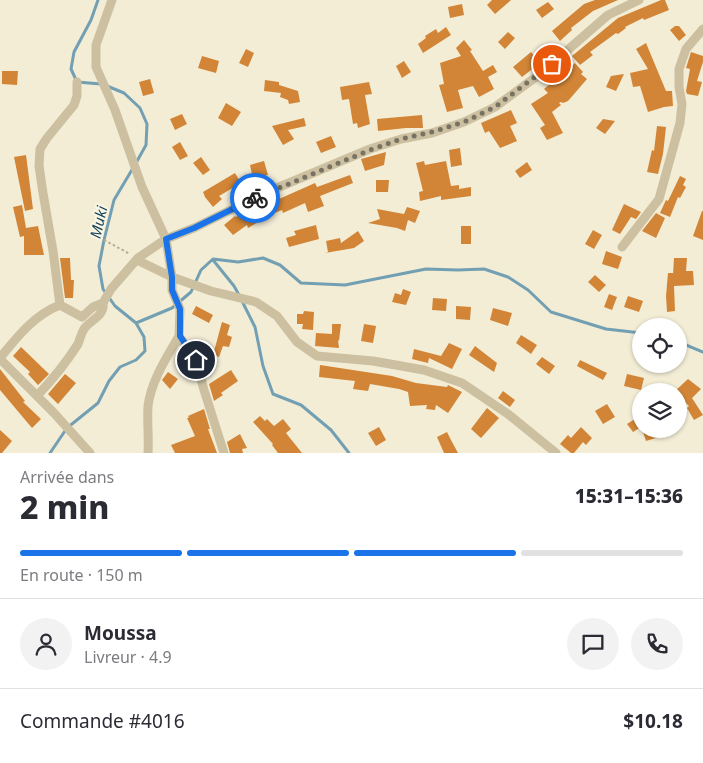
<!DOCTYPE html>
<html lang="fr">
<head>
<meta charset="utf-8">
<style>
	body { margin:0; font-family:"Noto Sans",sans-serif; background:#f2f2f3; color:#2b2b33; height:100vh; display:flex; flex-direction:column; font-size:19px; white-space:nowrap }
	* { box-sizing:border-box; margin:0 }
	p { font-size:16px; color:#7c7c81 }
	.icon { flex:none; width:28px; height:28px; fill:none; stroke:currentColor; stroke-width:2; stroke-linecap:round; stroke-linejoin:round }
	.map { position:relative; height:453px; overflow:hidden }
	.side { display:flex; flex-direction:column; background:#fff; flex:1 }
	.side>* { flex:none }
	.tools { position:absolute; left:632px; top:318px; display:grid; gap:10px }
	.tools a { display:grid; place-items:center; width:55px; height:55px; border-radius:50%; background:#fff; box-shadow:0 1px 4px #0004; font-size:25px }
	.pin { position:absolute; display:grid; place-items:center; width:42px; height:42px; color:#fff; margin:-21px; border:2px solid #fff; border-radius:50%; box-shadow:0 1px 5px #0007 }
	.courier { position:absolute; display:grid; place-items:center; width:50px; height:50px; margin:-25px; border:4px solid #1a73e8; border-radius:50%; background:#fff; color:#222; box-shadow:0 1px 6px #0007 }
	.overview em { font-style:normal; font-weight:800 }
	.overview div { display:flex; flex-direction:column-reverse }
	.overview { display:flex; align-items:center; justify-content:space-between; height:85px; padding:0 20px }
	h1 { font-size:32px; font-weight:800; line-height:38px }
	.bar { display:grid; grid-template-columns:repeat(4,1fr); gap:8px 5px; align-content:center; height:60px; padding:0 20px }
	.bar i { height:6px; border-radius:4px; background:#e1e1e2 }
	.bar .current { background:#1a73e8 }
	.bar p { grid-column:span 4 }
	.line { display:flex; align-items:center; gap:12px; padding:0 20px; border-top:1px solid #e1e1e2 }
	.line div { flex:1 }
	.round { display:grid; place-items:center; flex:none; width:52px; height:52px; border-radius:26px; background:#f2f2f3 }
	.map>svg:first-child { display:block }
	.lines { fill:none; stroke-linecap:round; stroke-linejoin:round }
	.stream { stroke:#739fb3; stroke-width:3 }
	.building { fill:#d28536 }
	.path { stroke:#b8ab8c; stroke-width:2; stroke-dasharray:2.5 2.5; stroke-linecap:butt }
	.street { stroke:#ccc0a1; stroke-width:9 }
	.done { stroke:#787263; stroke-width:5; stroke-dasharray:0 9 }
	.route { stroke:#1a73e8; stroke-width:6 }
	.labels { text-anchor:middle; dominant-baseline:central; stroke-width:4; stroke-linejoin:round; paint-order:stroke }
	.water-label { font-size:15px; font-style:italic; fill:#17445b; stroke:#fbf6e3 }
</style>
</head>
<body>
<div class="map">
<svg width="703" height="453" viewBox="0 0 703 453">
	<rect width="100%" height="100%" fill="#f3edd6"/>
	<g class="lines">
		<!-- stream -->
		<path class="stream" d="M98 0 91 20 74 52 71 69 77 82 101 84
			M107 86 124 93 140 108 147 124 146 145 136 163
			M213 260 234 286 239 295
			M242 301 255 327 263 366 273 394 301 405 331 430 349 453
			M136 323 172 308 191 292 201 270 213 259 238 262 263 258 280 265 301 283 345 285 426 269 458 270 484 269 508 277 528 290 551 312 606 329 641 333
			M679 342 703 352
			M50 453 67 428 98 403 109 381 120 367 136 360 145 351 144 337 136 323 115 306 103 289 99 266 104 240 114 200 133 168"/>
	</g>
	<!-- building -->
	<path class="building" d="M492 0H511L495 14 487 5Z
		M595 0H618L593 11 571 28 572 30 560 41 552 31 584 4Z
		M661 0H665L669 10 644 20 643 18 625 27 626 28 618 34 616 33 590 52 593 55 580 65 572 56 618 18Z
		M548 2 554 9 542 18 536 10Z
		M462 4 464 15 450 18 448 7Z
		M675 26H679L686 35 679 41 670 30Z
		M446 27 451 35 423 53 418 44 426 38 425 36 436 29 438 33Z
		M508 32 515 38 505 49 498 42Z
		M464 40 472 50 470 51 483 71 493 65 497 72 488 77 494 89 479 97 473 86 458 90 463 108 447 112 439 85 444 84 440 63 461 56 456 48Z
		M646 43 666 91H672L673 106 664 107 648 112 640 86 633 87 630 73 648 69 636 49Z
		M246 49 254 53 248 67 239 63Z
		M531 52 540 63 522 77 513 67Z
		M691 52 703 56V62L697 81 702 82 698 96 687 94 686 91 690 69 686 68Z
		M202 56 219 61 216 73 198 68Z
		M404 61 411 72 402 78 396 66Z
		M575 63 583 72 581 74 587 79 568 101 563 103 561 102 559 103 561 105 552 112 563 133 547 140 540 128 545 125 531 104 548 93 544 89 557 78 558 80Z
		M2 71H18L17 85 2 84Z
		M624 74 616 91 606 87 611 76Z
		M150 79 154 93 143 96 139 82Z
		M265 80 279 82V85L298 91 300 102 289 104 288 100 280 97 281 93 264 91Z
		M369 82 372 94 365 95 370 124 358 128 357 123 353 124 349 99 342 100 340 87Z
		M226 103 241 112 232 126 218 118Z
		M511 110 517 123 510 126 517 141 500 148 489 131 485 133 481 123Z
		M182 114 187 124 175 130 170 119Z
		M422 115 423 128H406L378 131 377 119Z
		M304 118 306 126 288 130 294 139 283 145 272 126Z
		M603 119 615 121 605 134 596 128Z
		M657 126 666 127 663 154 658 174 647 172 652 150 654 151Z
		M331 136 336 147 321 153 316 142Z
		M180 142 188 156 180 160 172 147Z
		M460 148 462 165 451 167 449 150Z
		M386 152 384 165 365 171 361 159Z
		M26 155 33 209 25 211 14 157Z
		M201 157 210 170 203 175 193 163Z
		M264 161 268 175 253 179 250 165Z
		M424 161 425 165 446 161 451 186 459 185V189L471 187V196L441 200V196L420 201 419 192 423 191 416 163Z
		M527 162 532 170 520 178 515 171Z
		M235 173 241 183 219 196 222 199 213 207 205 197 203 192Z
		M350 175 353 183 320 196 324 206 308 212 305 203 283 213 282 210 264 217 261 207 315 183 317 187Z
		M680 176 686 179 683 185 686 187 680 198 678 197 670 217 660 213 666 200 668 201Z
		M376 180H389L388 192H376Z
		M624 204 641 212 636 219 631 217 620 234 612 230Z
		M22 205 26 228 38 226 44 255H24V236L20 237 13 207Z
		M255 206 263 219 248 228 247 225 233 235 224 225 235 216 236 217Z
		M407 207 420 211 415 223 408 220 405 231 397 228 368 223 380 219 377 209 404 214Z
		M702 211H703V240L693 236Z
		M656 213 665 218 656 238 642 231Z
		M316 225 319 239 289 247 286 238 296 235 294 231Z
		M461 226H471V244H461Z
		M593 230 602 235 594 249 585 244Z
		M358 231 364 241 354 248 325 253 328 252 326 241 340 238 341 243Z
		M606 251 622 257 618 269 602 264Z
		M60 258H70L71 280H74L73 298H65Z
		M674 258H687L686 271H693L694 285 674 286 675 311 667 312 666 296 668 273H673V275Z
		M595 275 606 285 599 292 588 282Z
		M403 289 411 292 406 305 392 302 395 293 401 295Z
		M609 294 617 297 612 310 604 307Z
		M628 296 643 301 639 312 624 307Z
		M433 298 447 299 446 311 432 310Z
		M196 306 213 315 209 323 192 314Z
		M456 306 471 307 470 320 456 319Z
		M493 308 512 313 508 326 490 320Z
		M304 311 314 312 313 330 302 329 303 324H297V314H303Z
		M222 322 230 325 227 335 232 337 229 347 223 346 219 357 213 355Z
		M332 324H341L339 341 338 340 339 348 315 346 316 333 332 334Z
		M364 324 376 326 373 343 361 341Z
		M521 335 537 345 531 354 516 343Z
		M449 343 462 349 452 369 429 358 428 363 412 359 414 349 441 356Z
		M475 346 497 363 494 372 469 355Z
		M21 347 49 374 38 385 28 374 30 372 13 356Z
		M542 357 555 366 549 374 536 364Z
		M580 360 607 373 603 380 577 366Z
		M320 365 392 376 416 383 447 387 448 385 462 392 448 413 436 405 435 410 426 409 427 405 410 406 408 392 399 389 370 384 368 391 353 389 355 381 319 377Z
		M0 369 25 401 23 402 41 419 32 428 0 390Z
		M231 370 238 381 221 393 223 395 214 401 209 384Z
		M168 372 178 379 170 389 162 380Z
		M65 374 76 383 58 404 48 394Z
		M627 374 644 378 641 390 624 386Z
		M688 379 701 389 692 398 703 415 694 420 687 408 689 406 679 396V391H675Z
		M503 391 515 400 510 407 498 398Z
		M607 404 615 417 603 424 595 411Z
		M487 408 499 418 481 438 471 429Z
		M204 409 210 429H208L217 453H175L171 445 195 436 187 418H189L188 416Z
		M641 415V427L633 432 627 424Z
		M260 416 265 421 267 419 274 426 283 419 291 429 286 433 302 453H278L272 445 273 444 253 422Z
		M379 427 386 440 376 446 368 433Z
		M581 427 592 438 586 445 583 442 574 453H571L560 444 568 435 571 438Z
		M642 429H674L659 437 646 441Z
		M0 430 12 441 2 453H0Z
		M447 432 451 440 458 453H444L437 437Z
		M240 434 247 448 242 449 243 453H230L227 442Z"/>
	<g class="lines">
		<!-- path -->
		<path class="path" d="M104 240 130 254"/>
		<!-- street -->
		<path class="street" d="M112 0 96 45V67L115 110 142 187 166 239 172 277V290L180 309 179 336 196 360 204 390 224 453
			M622 247 659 199 680 123 682 104 679 87V69L686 49 703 29
			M138 258 141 262 172 277 211 291 256 302 277 316 297 342 317 356 373 361 424 370 462 383 508 414 556 453
			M60 305 82 317 93 307 103 303 111 289 138 258 166 239 194 228 265 193 370 149 401 139 432 133 464 122 495 107 540 74 608 15 639 0
			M0 358C17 337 34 315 60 305L53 251 43 193 39 166 40 149 47 138 74 105 77 96V82
			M0 359 54 413 90 453
			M37 396C53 379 66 363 78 344 80 339 81 334 84 329 90 320 105 316 103 303
			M148 453C149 438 147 422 148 406 151 381 167 357 179 336"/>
	</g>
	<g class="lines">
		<!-- done -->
		<path class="done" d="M255 198 370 150 401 139 432 132 464 122 495 107 552 64"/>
		<!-- route -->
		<path class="route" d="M196 360 180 336V309L172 290V277L166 239 194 228 255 198"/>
	</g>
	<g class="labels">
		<!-- water labels -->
		<g class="water-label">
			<text transform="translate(98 222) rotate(-77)">Muki</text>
		</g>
	</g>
</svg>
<div class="tools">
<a><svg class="icon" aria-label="locate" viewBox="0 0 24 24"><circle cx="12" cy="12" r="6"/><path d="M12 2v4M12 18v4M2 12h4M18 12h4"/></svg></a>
<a><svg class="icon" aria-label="layers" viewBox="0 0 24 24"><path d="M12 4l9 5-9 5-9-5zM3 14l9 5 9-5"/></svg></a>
</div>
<div class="pin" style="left:552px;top:64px;background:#ea580c"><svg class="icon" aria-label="bag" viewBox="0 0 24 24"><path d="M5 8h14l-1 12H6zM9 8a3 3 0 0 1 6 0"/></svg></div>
<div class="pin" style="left:196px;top:360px;background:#1f2937"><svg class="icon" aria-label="home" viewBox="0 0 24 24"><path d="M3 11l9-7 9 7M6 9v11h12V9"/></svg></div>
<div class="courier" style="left:255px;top:198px"><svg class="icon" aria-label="bike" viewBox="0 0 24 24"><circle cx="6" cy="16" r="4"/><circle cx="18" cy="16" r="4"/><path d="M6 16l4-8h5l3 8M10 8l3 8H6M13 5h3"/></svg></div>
</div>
<section class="side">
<div class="overview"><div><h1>2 min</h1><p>Arrivée dans</p></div><em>15:31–15:36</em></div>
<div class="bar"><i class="current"></i><i class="current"></i><i class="current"></i><i></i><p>En route · 150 m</p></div>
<div class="line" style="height:90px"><a class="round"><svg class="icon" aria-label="person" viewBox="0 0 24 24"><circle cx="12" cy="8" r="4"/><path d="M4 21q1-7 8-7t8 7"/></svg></a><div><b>Moussa</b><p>Livreur · 4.9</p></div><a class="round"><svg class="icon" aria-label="chat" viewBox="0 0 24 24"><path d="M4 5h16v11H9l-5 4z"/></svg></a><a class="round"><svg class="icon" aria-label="phone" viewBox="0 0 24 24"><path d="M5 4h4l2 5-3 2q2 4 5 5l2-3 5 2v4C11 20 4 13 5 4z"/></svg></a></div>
<div class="line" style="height:65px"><div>Commande #4016</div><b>$10.18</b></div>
</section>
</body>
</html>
